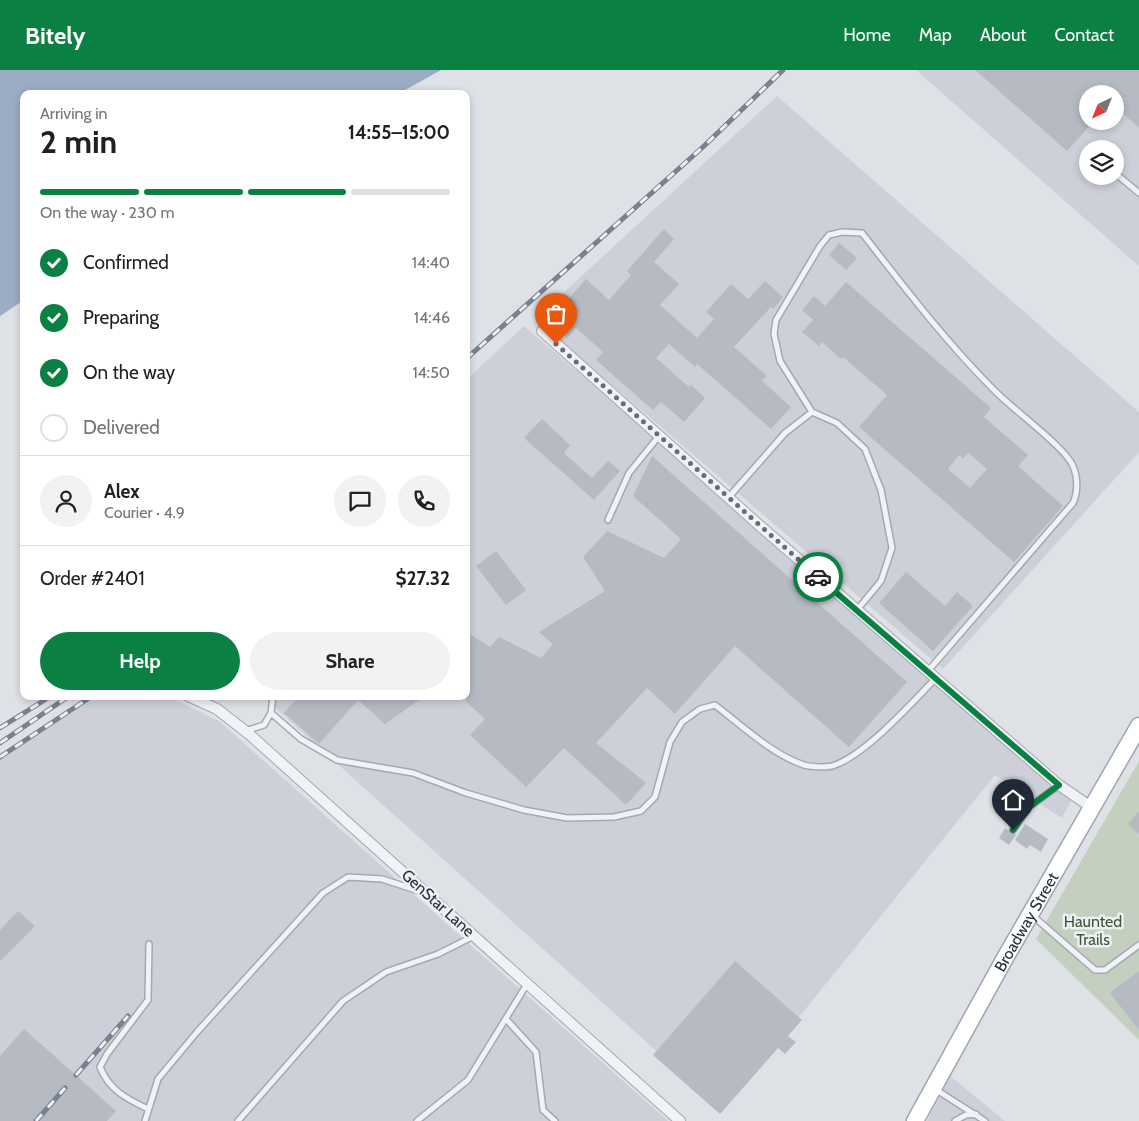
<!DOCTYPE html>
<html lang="en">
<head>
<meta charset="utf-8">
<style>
	body { margin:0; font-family:Cabin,sans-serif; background:#f2f2f2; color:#202124; height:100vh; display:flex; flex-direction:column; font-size:19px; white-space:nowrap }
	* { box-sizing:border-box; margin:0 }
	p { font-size:16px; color:#757577 }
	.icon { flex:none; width:28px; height:28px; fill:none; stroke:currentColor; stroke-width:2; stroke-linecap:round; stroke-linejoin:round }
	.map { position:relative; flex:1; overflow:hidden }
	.drawer { position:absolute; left:20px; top:20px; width:450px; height:610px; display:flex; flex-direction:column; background:#fff; border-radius:10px; box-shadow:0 2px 8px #0003 }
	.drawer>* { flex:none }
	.needle { width:32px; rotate:223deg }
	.fabs { position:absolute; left:1079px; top:15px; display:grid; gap:10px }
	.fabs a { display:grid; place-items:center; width:45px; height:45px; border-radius:50%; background:#fff; box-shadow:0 2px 8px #0003; font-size:25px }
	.pin { position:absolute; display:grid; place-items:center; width:42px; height:42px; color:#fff; margin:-51px -21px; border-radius:50% 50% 50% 0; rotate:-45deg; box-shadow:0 0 5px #0007 }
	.pin .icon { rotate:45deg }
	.courier { position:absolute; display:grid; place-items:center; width:50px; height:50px; margin:-25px; border:4px solid #0b8043; border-radius:50%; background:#fff; color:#222; box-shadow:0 1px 6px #0007 }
	.summary em { font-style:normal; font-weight:700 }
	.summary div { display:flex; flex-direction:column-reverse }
	.summary { display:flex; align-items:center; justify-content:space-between; height:85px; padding:0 20px }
	h1 { font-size:32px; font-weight:700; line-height:38px }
	.bar { display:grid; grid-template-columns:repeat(4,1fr); gap:8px 5px; align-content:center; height:60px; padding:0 20px }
	.bar i { height:6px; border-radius:4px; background:#e0e0e0 }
	.bar .current { background:#0b8043 }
	.bar p { grid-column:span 4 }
	.line { display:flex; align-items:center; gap:12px; padding:0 20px; border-top:1px solid #e0e0e0 }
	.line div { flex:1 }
	.round { display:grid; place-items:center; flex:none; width:52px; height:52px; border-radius:26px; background:#f2f2f2 }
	ol { padding:0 20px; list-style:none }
	li { display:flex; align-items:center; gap:15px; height:55px }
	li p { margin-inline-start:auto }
	li .icon { padding:5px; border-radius:50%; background:#0b8043; color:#fff; stroke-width:4 }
	li:last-child { color:#757577 }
	li i { width:28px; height:28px; border:2px solid #e0e0e0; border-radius:50% }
	.cta { display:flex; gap:10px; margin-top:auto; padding:10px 20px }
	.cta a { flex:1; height:58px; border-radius:30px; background:#0b8043; color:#fff; font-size:20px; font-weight:700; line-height:58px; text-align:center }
	.cta a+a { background:#f2f2f2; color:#202124 }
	header { display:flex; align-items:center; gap:30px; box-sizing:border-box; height:70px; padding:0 25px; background:#0b8043; color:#fff }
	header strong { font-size:24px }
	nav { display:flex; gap:28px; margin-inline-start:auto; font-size:18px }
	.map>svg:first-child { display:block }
	.built { fill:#cdd0d8; fill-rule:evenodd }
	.green { fill:#c3d0c0 }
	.water { fill:#9cacc4 }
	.building { fill:#b6bac3; fill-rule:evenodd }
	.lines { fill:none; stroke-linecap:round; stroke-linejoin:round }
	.service-casing { stroke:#a4a8b0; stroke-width:8 }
	.minor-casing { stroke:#a4a8b0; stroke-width:12 }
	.primary-casing { stroke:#9fa5b1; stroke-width:19 }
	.service { stroke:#f1f2f5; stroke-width:5 }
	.minor { stroke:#f1f2f5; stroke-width:10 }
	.primary { stroke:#fff; stroke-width:16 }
	.rail-casing { stroke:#79808f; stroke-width:5 }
	.rail { stroke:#eef0f4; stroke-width:3; stroke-dasharray:9; stroke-linecap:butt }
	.done { stroke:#686d78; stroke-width:5; stroke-dasharray:0 9 }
	.route { stroke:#0b8043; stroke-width:6 }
	.labels { text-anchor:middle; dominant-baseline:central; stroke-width:5; stroke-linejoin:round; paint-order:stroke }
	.street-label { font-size:16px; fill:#292e3c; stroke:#eef0f4 }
	.park-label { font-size:16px; fill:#3b5638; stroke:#eef0f4 }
</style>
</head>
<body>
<header>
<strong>Bitely</strong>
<nav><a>Home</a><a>Map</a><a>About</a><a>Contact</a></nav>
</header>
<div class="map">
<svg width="1139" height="1051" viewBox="0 0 1139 1051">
	<rect width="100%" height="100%" fill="#dee1e6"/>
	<!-- built -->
	<path class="built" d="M916 0H1139V196ZM1088 24H1115V51H1088ZM1088 79H1115V106H1088Z
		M777 26 1139 342V382L943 599 535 249Z
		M524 256 1074 725 1062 748 995 705 723 1041 262 626H466V310Z
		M97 626H167L219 651 668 1051H0V688Z
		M950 1006 1005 1051H927Z"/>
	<!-- green -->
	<path class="green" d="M1139 691V970L1036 869Z"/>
	<!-- water -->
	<path class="water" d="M0 0H441L398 24H24V230L0 246Z"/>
	<!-- building -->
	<path class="building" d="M975 0H1139V58L1115 36V24H1088V51H1094L1067 81Z
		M664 159 674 169 654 192 679 214 660 235 697 268 714 249 706 242 731 214 748 229 765 211 783 227 773 239 771 237 734 277 767 306 762 311 791 337 771 359 697 294 695 297 669 274 656 288 689 317 691 315 705 328 684 352 661 332 653 340 596 290 603 282 576 258 567 268 549 251 586 209 609 230 631 205 627 201Z
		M839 173 857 188 846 200 829 185Z
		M846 212 991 338 984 347 1028 385 1018 396 1063 436 1014 492 859 357 887 325 843 287 841 289 822 272 819 276 802 262 813 250 802 240 814 226 825 236ZM968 383 987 399 970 418 948 399 959 385 963 389Z
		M542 349 570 375 564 383 592 408 608 391 620 401 594 430 524 368Z
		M652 386 907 612 849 677 735 576 675 644 647 618 596 673 646 713 626 735 564 678 526 717 470 665 485 649 466 632V562L490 577 499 567 541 588 553 574 539 562 605 521 583 487 607 461 664 488 681 469 633 426Z
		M496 481 526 520 506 535 476 496Z
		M906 502 945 536 957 522 973 536 933 581 879 533Z
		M299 626H425L385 654 358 630 319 674 284 643Z
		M1139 741V764L1128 754Z
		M1025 754 1048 769 1041 782 1030 775 1027 779 1015 770Z
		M1005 758 1016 765 1009 775 999 768Z
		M18 841 35 856 0 891V860Z
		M735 891 802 950 788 966 796 972 785 984 778 978 720 1044 653 985Z
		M1139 901V960L1110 923Z
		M24 959 116 1041 107 1051H0V986Z"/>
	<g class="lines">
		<defs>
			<path id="service" d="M1115 103 1139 123
				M812 342 780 291 774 264 776 250 820 176 829 165 842 162 862 163C904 217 946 272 994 320 1012 339 1065 377 1073 396 1078 408 1078 422 1073 433L928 601
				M728 428 785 363 812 342 837 353 865 379 881 420 892 478 881 511 857 540
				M608 450 629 403 659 366
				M271 643 301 669 337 690 413 703 466 723 524 740 567 748 614 747 641 741 655 727 670 672 682 652 700 639 715 635C741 655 773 685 804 695 811 697 828 698 835 695 866 684 912 633 936 608
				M245 661 264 655 271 643 273 626
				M1013 760 1029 737 1059 715
				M1033 846 1095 900H1105L1139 875
				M506 949 536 982 543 1040 555 1051
				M935 1019 985 1051
				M148 1039C127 1029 109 1020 100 997L107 984 148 930 149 874
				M145 1051 158 1009 197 962 323 823 348 807 382 809 419 821
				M238 1051 343 931 386 902 438 884 474 866
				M417 1051 468 1010 527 914
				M955 1051 966 1045 976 1044"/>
			<path id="minor" d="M542 261 759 455 1059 715 1091 737
				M188 626 217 639 249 664 680 1051"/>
			<g id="primary">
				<path id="s1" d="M915 1051 1005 888 1139 656"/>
			</g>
		</defs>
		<!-- service casing -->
		<use href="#service" class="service-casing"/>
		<!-- minor casing -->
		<use href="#minor" class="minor-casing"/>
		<!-- primary casing -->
		<use href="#primary" class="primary-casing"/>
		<!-- service -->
		<use href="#service" class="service"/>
		<!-- minor -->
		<use href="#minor" class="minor"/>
		<!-- primary -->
		<use href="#primary" class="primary"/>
		<defs>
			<path id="rail" d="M466 289 703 77 783 0
				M0 658 51 626
				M0 673 69 626
				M0 687 92 626
				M76 1005 128 946
				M36 1051 65 1018"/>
		</defs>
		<!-- rail casing -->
		<use href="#rail" class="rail-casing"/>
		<!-- rail -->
		<use href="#rail" class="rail"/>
	</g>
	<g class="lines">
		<!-- done -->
		<path class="done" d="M556 274 818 507"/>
		<!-- route -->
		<path class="route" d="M818 507 1059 715 1029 737 1013 760"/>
	</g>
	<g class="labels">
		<!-- street labels -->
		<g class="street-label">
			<text transform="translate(438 833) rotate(42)">GenStar Lane</text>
			<text stroke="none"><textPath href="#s1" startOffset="228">Broadway Street</textPath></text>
		</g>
		<!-- park labels -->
		<g class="park-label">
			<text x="1093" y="851">Haunted<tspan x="1093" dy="18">Trails</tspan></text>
		</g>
	</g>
</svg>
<div class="fabs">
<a><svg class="needle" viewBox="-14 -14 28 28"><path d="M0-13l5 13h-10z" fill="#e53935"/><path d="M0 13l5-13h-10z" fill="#757577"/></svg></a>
<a><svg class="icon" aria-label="layers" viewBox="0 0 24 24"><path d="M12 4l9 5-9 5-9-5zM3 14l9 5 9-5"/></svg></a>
</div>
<div class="pin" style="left:556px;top:274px;background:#ea580c"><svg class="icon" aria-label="bag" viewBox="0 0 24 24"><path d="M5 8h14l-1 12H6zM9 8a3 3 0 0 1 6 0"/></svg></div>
<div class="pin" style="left:1013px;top:760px;background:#1f2937"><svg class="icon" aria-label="home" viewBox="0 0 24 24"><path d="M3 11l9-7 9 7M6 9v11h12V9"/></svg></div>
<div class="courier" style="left:818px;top:507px"><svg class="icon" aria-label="car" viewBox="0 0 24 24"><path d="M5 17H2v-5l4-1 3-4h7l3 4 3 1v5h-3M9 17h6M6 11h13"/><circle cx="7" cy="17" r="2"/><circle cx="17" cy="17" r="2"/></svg></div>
<section class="drawer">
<div class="summary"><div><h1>2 min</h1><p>Arriving in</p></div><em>14:55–15:00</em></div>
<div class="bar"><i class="current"></i><i class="current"></i><i class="current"></i><i></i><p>On the way · 230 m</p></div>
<ol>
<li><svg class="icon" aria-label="check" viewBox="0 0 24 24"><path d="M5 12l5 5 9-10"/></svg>Confirmed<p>14:40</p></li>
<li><svg class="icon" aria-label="check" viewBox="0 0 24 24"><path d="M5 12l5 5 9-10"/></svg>Preparing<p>14:46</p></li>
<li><svg class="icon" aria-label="check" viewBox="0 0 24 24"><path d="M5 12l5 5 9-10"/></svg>On the way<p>14:50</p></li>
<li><i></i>Delivered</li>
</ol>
<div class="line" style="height:90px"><a class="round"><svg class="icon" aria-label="person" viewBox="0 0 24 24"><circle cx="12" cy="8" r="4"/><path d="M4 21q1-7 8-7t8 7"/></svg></a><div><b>Alex</b><p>Courier · 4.9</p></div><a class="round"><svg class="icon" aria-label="chat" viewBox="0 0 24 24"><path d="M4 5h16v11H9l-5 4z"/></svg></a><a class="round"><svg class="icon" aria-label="phone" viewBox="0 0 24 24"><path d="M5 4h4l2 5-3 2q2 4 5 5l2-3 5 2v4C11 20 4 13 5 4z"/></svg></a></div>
<div class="line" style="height:65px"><div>Order #2401</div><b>$27.32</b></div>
<div class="cta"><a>Help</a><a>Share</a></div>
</section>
</div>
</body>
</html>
